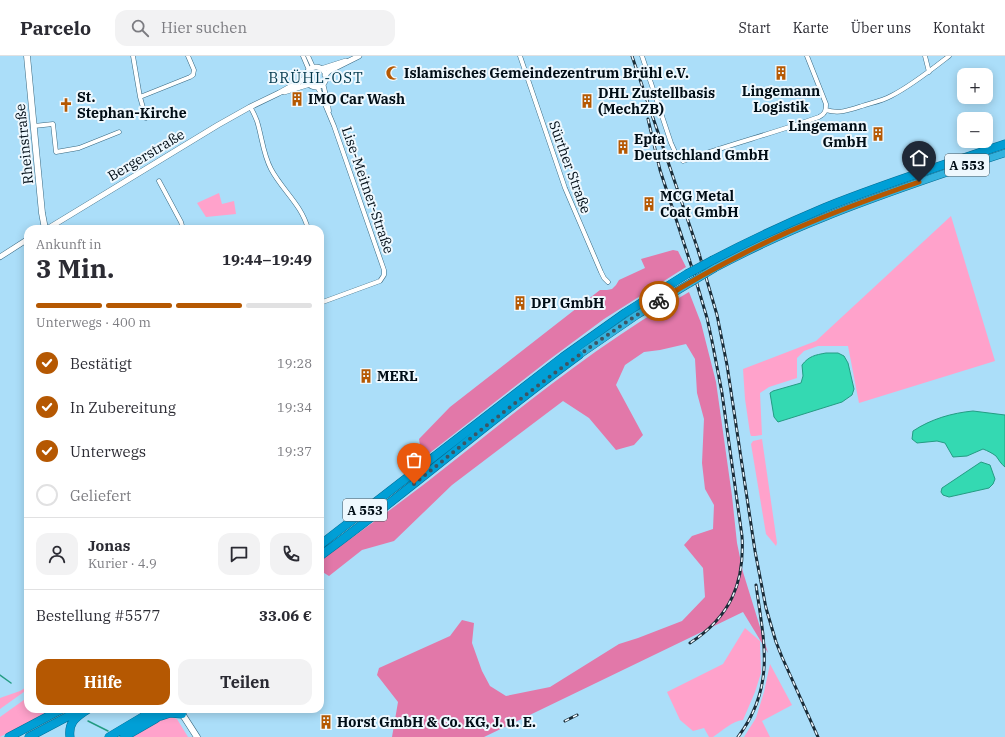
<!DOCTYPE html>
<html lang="de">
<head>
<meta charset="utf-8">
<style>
	body { margin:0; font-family:"IBM Plex Serif",serif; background:#f2f2f3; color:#2b2b33; height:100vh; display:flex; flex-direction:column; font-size:15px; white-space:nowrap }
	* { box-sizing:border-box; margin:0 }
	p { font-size:13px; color:#7c7c81 }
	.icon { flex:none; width:22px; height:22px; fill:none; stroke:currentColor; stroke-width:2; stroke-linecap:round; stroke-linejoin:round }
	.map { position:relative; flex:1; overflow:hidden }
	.details { position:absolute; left:24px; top:169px; width:300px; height:488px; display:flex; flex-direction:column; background:#fff; border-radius:12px; box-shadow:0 2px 10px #0003 }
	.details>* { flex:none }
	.buttons { position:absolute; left:957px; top:12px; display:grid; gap:8px }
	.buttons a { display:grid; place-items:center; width:36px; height:36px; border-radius:8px; background:#fff; box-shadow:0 2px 10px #0003; font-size:20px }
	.pin { position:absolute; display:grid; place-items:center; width:34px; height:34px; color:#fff; margin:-41px -17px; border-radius:50% 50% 50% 0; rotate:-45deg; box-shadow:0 0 4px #0007 }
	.pin .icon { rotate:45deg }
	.courier { position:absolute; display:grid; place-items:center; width:40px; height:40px; margin:-20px; border:3px solid #b55802; border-radius:50%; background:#fff; color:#222; box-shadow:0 1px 5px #0007 }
	.headline em { font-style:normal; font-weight:800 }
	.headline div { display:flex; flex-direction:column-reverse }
	.headline { display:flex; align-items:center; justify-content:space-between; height:68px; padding:0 12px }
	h1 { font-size:26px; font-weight:800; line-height:30px }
	.bar { display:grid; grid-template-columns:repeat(4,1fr); gap:6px 4px; align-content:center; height:48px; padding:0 12px }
	.bar i { height:5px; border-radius:3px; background:#e1e1e2 }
	.bar .current { background:#b55802 }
	.bar p { grid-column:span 4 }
	.line { display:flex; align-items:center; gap:10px; padding:0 12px; border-top:1px solid #e1e1e2 }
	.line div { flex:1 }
	.round { display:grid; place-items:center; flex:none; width:42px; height:42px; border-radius:12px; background:#f2f2f3 }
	ol { padding:0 12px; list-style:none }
	li { display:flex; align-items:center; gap:12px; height:44px }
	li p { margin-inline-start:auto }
	li .icon { padding:4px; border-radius:50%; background:#b55802; color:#fff; stroke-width:4 }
	li:last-child { color:#7c7c81 }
	li i { width:22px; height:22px; border:2px solid #e1e1e2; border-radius:50% }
	.button { display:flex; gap:8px; margin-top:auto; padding:8px 12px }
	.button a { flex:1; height:46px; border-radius:12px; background:#b55802; color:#fff; font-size:16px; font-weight:800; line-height:46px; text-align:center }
	.button a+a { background:#f2f2f3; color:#2b2b33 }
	header { display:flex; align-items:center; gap:24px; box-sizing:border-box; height:56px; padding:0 20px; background:#fff; border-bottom:1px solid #e1e1e2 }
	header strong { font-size:19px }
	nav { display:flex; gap:22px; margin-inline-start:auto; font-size:14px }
	.search { width:280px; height:36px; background:#f2f2f3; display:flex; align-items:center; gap:10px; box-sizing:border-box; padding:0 14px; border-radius:12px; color:#7c7c81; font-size:15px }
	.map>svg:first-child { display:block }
	.green { fill:#ffa2cb }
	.forest { fill:#e278a9 }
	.water { fill:#34d9b2; stroke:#249c83 }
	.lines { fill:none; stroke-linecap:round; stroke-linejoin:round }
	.stream { stroke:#249c83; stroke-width:1.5 }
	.minor-casing { stroke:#386880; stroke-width:5 }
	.tertiary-casing { stroke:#386880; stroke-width:6 }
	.secondary-casing { stroke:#386880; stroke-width:7 }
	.trunk-casing { stroke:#006c93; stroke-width:8 }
	.motorway-casing { stroke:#006c93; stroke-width:9 }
	.minor { stroke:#fff; stroke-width:4 }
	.tertiary { stroke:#fff; stroke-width:5 }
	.secondary { stroke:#fff; stroke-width:6 }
	.trunk { stroke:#33b2de; stroke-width:7 }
	.motorway { stroke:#009fd6; stroke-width:8 }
	.rail-casing { stroke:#1a2c38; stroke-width:3 }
	.rail { stroke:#eef8fe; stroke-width:1.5; stroke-dasharray:4.5; stroke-linecap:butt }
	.trunk-bridge-casing { stroke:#006c93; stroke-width:8; stroke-linecap:butt }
	.motorway-bridge-casing { stroke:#006c93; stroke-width:9; stroke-linecap:butt }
	.trunk-bridge { stroke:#33b2de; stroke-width:7 }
	.motorway-bridge { stroke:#009fd6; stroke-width:8 }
	.done { stroke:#3c5665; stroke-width:4; stroke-dasharray:0 7.2 }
	.route { stroke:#b55802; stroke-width:5 }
	.labels { text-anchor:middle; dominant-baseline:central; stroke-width:4; stroke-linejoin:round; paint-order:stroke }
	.shield { fill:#eef8fe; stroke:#47545c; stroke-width:1 }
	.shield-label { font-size:13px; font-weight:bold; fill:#000d16 }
	.poi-label { font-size:14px; font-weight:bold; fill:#000d16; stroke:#eef8fe; text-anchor:start }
	.street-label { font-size:14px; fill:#000d16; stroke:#eef8fe }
	.neighbourhood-label { font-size:15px; letter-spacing:1px; fill:#01384d; stroke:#eef8fe }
</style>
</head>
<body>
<header>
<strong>Parcelo</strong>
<div class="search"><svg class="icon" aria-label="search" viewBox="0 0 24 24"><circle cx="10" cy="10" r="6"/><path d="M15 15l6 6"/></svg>Hier suchen</div>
<nav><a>Start</a><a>Karte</a><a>Über uns</a><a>Kontakt</a></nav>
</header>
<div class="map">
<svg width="1005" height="681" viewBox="0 0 1005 681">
	<rect width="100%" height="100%" fill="#abdef9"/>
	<!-- green -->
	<path class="green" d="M219 137 222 148 234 145 236 158 206 161 197 147Z
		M951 160 995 305 859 347 848 290H818L804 295 797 302V322L769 331 760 337 762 379 755 380H751L750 377 745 343 743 313 816 285Z
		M762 383 777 487 776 490 766 478 751 388 753 385Z
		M745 572 760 585 761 617 755 636 743 664C732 665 722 675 713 681H709L704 672 693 675 680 664 667 636 723 608Z
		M770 608 792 649 762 665 770 681H744L756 662 764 636Z
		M28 630V633L0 653V642L20 635Z
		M28 641V653H53L0 681V661Z
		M168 659 177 663 188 681H128Z"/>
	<!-- forest -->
	<path class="forest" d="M673 194 678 195 686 211 604 263 550 303 422 403 419 383 450 351 600 234H607L612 233 616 229 619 224 645 212 641 203Z
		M689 236 701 267 716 326 732 440 737 487 743 516 768 597 743 556 484 681H392L398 646 377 619 379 612 450 580 462 564 474 567 472 587 482 615 490 630 506 640 550 631 619 588 638 582 682 565 705 541 703 512 684 489 692 480 713 473 714 449 705 433 702 407 704 363 697 337 695 303 686 288 660 294 644 296 625 309 616 329 643 379 634 389 616 394 589 362 563 345 452 429 394 485 362 494 329 520 321 515 320 516V505C356 479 392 453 427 426 512 359 595 289 689 236Z"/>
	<!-- water -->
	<path class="water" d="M826 297H838L844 300 848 307 854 333 852 339 842 346 778 366 774 361 770 337 773 335 801 327 803 320 802 309C809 300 815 299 826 297Z
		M973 355 1005 359V411C1001 408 999 404 996 400 992 397 988 395 983 393L967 400 953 401 945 387 937 385 917 387 912 383 913 375C931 363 952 357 973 355Z
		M981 406 990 409C992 414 993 418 995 423L993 428 989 432 949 441 943 439 941 436 942 432Z"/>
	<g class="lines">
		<!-- stream -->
		<path class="stream" d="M0 619 11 627
			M88 665 108 675"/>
		<defs>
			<path id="minor" d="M133 0 140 41 146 62
				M303 0 309 14
				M308 0 313 11
				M520 0 565 132 601 216 604 222 608 226
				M642 0 671 87 676 98 683 105C728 89 774 77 819 61 825 58 826 55 826 48L807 0
				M925 0 929 16
				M323 27 328 48 329 55
				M317 30 319 34 334 70 384 214V219L380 225 320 247
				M140 41 190 21 193 19 194 14 188 0
				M250 51C253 55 255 60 257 65 262 81 263 98 271 113 282 134 302 149 308 173
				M826 54C839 58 850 54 862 50 871 47 882 45 891 40 911 30 931 14 949 0
				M34 70 53 68 56 96 79 92 119 76
				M159 125 181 166 183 173"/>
			<path id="tertiary" d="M306 21a10 10 0 1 1 20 0a10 10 0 1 1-20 0Z
				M321 13 346 5
				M325 19 329 15 359 0
				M284 36 310 28
				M47 173 218 69 250 51 279 37 306 22
				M0 201 28 183"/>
			<path id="secondary" d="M27 0 42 157 45 173
				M179 653 197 681"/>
			<path id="trunk" d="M715 212C751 193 787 176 825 161 884 137 945 117 1005 97
				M579 299 637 259 690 227"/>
			<path id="motorway" d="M713 204C749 185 786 168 824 152 883 128 944 109 1005 88
				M320 489 563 301 625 257 687 218
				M320 500C408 436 491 363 579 299
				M161 660 170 657 182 658
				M9 681 62 653
				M29 681 82 653
				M70 681C68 665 77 661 88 653
				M109 681 156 653
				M124 681 155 663 169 653"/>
		</defs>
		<!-- minor casing -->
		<use href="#minor" class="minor-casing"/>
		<!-- tertiary casing -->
		<use href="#tertiary" class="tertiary-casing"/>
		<!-- secondary casing -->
		<use href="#secondary" class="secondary-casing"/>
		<!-- trunk casing -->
		<use href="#trunk" class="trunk-casing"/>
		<!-- motorway casing -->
		<use href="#motorway" class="motorway-casing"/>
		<!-- minor -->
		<use href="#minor" class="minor"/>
		<!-- tertiary -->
		<use href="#tertiary" class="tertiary"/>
		<!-- secondary -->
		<use href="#secondary" class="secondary"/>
		<!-- trunk -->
		<use href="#trunk" class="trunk"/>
		<!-- motorway -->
		<use href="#motorway" class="motorway"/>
		<defs>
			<path id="rail" d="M632 0 698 194 717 259 727 309 755 495 766 552 776 586 782 601 818 681
				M648 63 660 114 694 218 707 262 712 285 722 337 742 480C745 527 730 561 690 587
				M565 665 577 659
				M738 681C776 630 764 586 756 529"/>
		</defs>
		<!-- rail casing -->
		<use href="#rail" class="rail-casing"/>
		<!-- rail -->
		<use href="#rail" class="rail"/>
		<defs>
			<path id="trunk-bridge" d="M690 227 715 212"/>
			<path id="motorway-bridge" d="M687 218 713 204"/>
		</defs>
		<!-- trunk-bridge casing -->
		<use href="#trunk-bridge" class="trunk-bridge-casing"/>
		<!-- motorway-bridge casing -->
		<use href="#motorway-bridge" class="motorway-bridge-casing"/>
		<!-- trunk-bridge -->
		<use href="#trunk-bridge" class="trunk-bridge"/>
		<!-- motorway-bridge -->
		<use href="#motorway-bridge" class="motorway-bridge"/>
	</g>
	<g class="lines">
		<!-- done -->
		<path class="done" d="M414 428C493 364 573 299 659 245"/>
		<!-- route -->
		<path class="route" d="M659 245C701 219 744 196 788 176 831 157 875 141 919 126"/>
	</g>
	<!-- icons -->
	<defs>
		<symbol id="mosque-bare" viewBox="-9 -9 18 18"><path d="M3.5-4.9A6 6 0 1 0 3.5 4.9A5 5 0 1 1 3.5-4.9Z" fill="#b55802" stroke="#eef8fe" stroke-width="2.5" paint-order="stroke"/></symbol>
		<symbol id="building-bare" viewBox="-9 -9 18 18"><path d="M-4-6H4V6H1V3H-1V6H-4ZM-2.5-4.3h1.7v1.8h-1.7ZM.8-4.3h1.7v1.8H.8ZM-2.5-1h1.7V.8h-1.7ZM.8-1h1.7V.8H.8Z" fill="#b55802" stroke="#eef8fe" stroke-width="2.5" paint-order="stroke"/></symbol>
		<symbol id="church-bare" viewBox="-9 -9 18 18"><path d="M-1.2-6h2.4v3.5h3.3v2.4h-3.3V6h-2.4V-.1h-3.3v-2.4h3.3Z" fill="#b55802" stroke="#eef8fe" stroke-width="2.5" paint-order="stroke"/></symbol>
	</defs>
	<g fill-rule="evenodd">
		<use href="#mosque-bare" x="383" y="7" width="20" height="20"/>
		<use href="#building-bare" x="771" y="7" width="20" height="20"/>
		<use href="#building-bare" x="287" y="33" width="20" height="20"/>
		<use href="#building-bare" x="577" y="35" width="20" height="20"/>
		<use href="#church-bare" x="56" y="39" width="20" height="20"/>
		<use href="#building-bare" x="868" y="68" width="20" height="20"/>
		<use href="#building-bare" x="613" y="81" width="20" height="20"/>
		<use href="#building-bare" x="639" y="138" width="20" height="20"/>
		<use href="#building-bare" x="510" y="237" width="20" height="20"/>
		<use href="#building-bare" x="356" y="310" width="20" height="20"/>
		<use href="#building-bare" x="316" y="656" width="20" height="20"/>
	</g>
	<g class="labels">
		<!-- shield labels -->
		<g class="shield">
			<rect x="945" y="98" width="44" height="22" rx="3"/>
			<rect x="343" y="443" width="44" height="22" rx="3"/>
		</g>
		<g class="shield-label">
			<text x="967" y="109">A 553</text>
			<text x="365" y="454">A 553</text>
		</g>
		<!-- poi labels -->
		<g class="poi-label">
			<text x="404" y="17">Islamisches Gemeindezentrum Brühl e.V.</text>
			<text x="781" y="35" text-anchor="middle">Lingemann<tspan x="781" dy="16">Logistik</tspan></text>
			<text x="598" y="37">DHL Zustellbasis<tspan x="598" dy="16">(MechZB)</tspan></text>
			<text x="77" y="41">St.<tspan x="77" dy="16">Stephan-Kirche</tspan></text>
			<text x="308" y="43">IMO Car Wash</text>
			<text x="867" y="70" text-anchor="end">Lingemann<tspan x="867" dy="16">GmbH</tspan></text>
			<text x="634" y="83">Epta<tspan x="634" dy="16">Deutschland GmbH</tspan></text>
			<text x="660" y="140">MCG Metal<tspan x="660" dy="16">Coat GmbH</tspan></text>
			<text x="531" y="247">DPI GmbH</text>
			<text x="377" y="320">MERL</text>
			<text x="337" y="666">Horst GmbH &amp; Co. KG, J. u. E.</text>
		</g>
		<!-- street labels -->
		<g class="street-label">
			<text transform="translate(24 88) rotate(-96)">Rheinstraße</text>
			<text transform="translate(146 99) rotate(-31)">Bergerstraße</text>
			<text transform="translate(570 111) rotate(70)">Sürther Straße</text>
			<text transform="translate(368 134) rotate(71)">Lise-Meitner-Straße</text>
		</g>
		<!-- neighbourhood labels -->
		<g class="neighbourhood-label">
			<text x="316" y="21">BRÜHL-OST</text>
		</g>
	</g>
</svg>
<div class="buttons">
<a>+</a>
<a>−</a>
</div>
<div class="pin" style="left:414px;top:428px;background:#ea580c"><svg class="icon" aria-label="bag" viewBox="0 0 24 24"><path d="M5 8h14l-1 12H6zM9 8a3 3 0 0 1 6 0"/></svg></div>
<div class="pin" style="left:919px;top:126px;background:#1f2937"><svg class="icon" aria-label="home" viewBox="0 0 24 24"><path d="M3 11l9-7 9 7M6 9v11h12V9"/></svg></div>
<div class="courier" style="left:659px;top:245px"><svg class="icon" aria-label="bike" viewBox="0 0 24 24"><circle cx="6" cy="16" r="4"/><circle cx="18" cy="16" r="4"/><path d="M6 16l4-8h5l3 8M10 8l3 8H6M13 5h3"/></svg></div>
<section class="details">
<div class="headline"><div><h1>3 Min.</h1><p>Ankunft in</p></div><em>19:44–19:49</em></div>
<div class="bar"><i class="current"></i><i class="current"></i><i class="current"></i><i></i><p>Unterwegs · 400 m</p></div>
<ol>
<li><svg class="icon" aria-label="check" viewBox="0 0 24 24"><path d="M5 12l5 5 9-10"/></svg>Bestätigt<p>19:28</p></li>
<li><svg class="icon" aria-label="check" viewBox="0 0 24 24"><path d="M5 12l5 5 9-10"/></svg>In Zubereitung<p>19:34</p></li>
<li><svg class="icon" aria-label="check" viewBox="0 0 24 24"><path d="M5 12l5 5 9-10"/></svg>Unterwegs<p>19:37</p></li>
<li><i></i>Geliefert</li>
</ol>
<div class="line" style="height:72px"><a class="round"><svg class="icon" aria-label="person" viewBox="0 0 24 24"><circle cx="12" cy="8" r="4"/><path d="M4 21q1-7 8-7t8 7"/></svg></a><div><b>Jonas</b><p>Kurier · 4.9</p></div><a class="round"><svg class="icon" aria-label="chat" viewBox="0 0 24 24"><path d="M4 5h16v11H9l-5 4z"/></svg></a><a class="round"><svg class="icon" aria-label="phone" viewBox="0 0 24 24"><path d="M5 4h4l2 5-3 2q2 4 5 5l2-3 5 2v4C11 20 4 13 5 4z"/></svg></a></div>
<div class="line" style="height:52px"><div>Bestellung #5577</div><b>33.06 €</b></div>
<div class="button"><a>Hilfe</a><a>Teilen</a></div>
</section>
</div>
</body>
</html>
